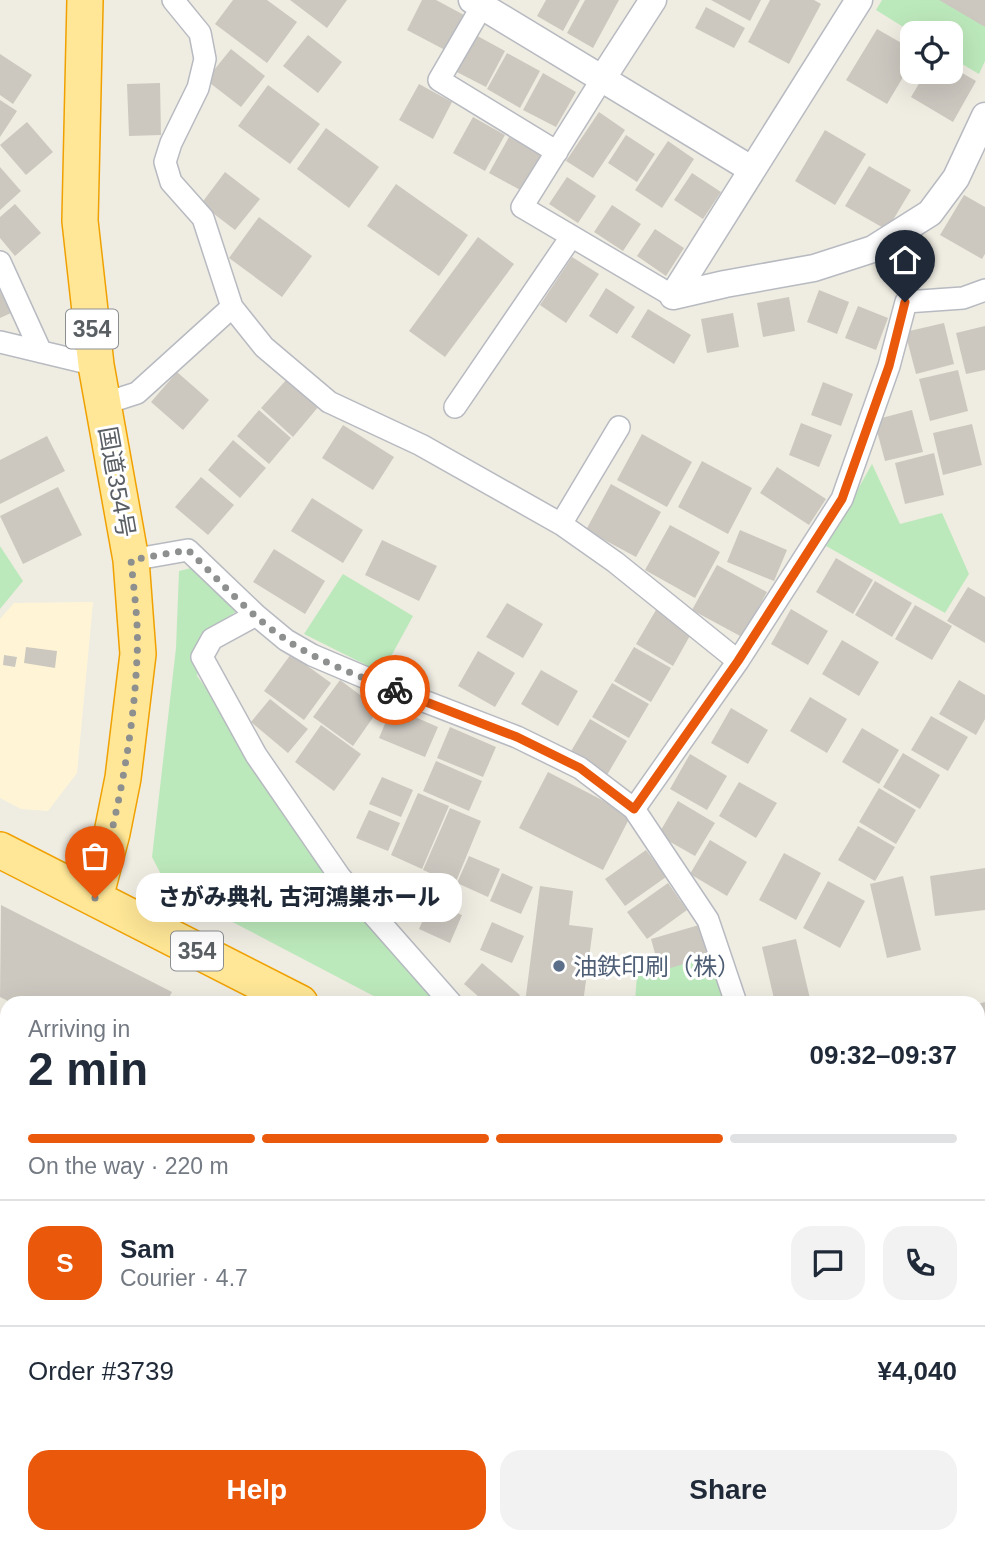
<!DOCTYPE html>
<html lang="en">
<head>
<meta charset="utf-8">
<style>
	body { margin:0; font-family:Helvetica,"Noto Sans JP",sans-serif; background:#f2f2f3; color:#1f2937; height:100vh; display:flex; flex-direction:column; font-size:26px; white-space:nowrap }
	* { box-sizing:border-box; margin:0 }
	p { font-size:23px; color:#747a83 }
	.icon { flex:none; width:38px; height:38px; fill:none; stroke:currentColor; stroke-width:2; stroke-linecap:round; stroke-linejoin:round }
	.map { position:relative; flex:1; overflow:hidden }
	.sheet { position:absolute; left:0px; top:996px; width:985px; height:548px; display:flex; flex-direction:column; background:#fff; border-radius:21px 21px 0 0; box-shadow:0 7px 28px #0002 }
	.sheet>* { flex:none }
	.controls { position:absolute; left:900px; top:21px; display:grid; gap:14px }
	.controls a { display:grid; place-items:center; width:63px; height:63px; border-radius:14px; background:#fff; box-shadow:0 7px 28px #0002; font-size:35px }
	.pin { position:absolute; display:grid; place-items:center; width:60px; height:60px; color:#fff; margin:-72px -30px; border-radius:50% 50% 50% 0; rotate:-45deg; box-shadow:0 0 7px #0007 }
	.pin .icon { rotate:45deg }
	.courier { position:absolute; display:grid; place-items:center; width:70px; height:70px; margin:-35px; border:5px solid #ea580c; border-radius:50%; background:#fff; color:#222; box-shadow:0 2px 9px #0007 }
	.bubble { position:absolute; height:49px; border-radius:21px; background:#fff; box-shadow:0 7px 28px #0002; font-size:23px; font-weight:800; line-height:49px; text-align:center }
	.summary em { font-style:normal; font-weight:800 }
	.summary div { display:flex; flex-direction:column-reverse }
	.summary { display:flex; align-items:center; justify-content:space-between; height:119px; padding:0 28px }
	h1 { font-size:46px; font-weight:800; line-height:52px }
	.bar { display:grid; grid-template-columns:repeat(4,1fr); gap:10px 7px; align-content:center; height:84px; padding:0 28px }
	.bar i { height:9px; border-radius:5px; background:#e0e1e3 }
	.bar .on { background:#ea580c }
	.bar p { grid-column:span 4 }
	.line { display:flex; align-items:center; gap:18px; padding:0 28px; border-top:2px solid #e0e1e3 }
	.line div { flex:1 }
	.round { display:grid; place-items:center; flex:none; width:74px; height:74px; border-radius:21px; background:#f2f2f3 }
	.cta { display:flex; gap:14px; margin-top:auto; padding:14px 28px }
	.cta a { flex:1; height:80px; border-radius:21px; background:#ea580c; color:#fff; font-size:28px; font-weight:800; line-height:80px; text-align:center }
	.cta a+a { background:#f2f2f3; color:#1f2937 }
	.map>svg:first-child { display:block }
	.commercial { fill:#fff5d6 }
	.green { fill:#bce9bb }
	.building { fill:#ccc8c0 }
	.lines { fill:none; stroke-linecap:round; stroke-linejoin:round }
	.minor-casing { stroke:#b7bac0; stroke-width:24 }
	.tertiary-casing { stroke:#b7bac0; stroke-width:29 }
	.trunk-casing { stroke:#f0a100; stroke-width:38 }
	.minor { stroke:#fff; stroke-width:21 }
	.tertiary { stroke:#fff; stroke-width:26 }
	.trunk { stroke:#ffe797; stroke-width:35 }
	.done { stroke:#8e9090; stroke-width:7; stroke-dasharray:0 12.6 }
	.route { stroke:#ea580c; stroke-width:9 }
	.service-dot { fill:#5c6f8a; stroke:#fff; stroke-width:2.5 }
	.labels { text-anchor:middle; dominant-baseline:central; stroke-width:6; stroke-linejoin:round; paint-order:stroke }
	.shield { fill:#fff; stroke:#8c8f92; stroke-width:2 }
	.shield-label { font-size:23px; font-weight:bold; fill:#5a5f64 }
	.street-label { font-size:24px; fill:#5a5f64; stroke:#fff }
	.service-label { font-size:24px; fill:#4e5e75; stroke:#fff; text-anchor:start }
</style>
</head>
<body>
<div class="map">
<svg width="985" height="1543" viewBox="0 0 985 1543">
	<rect width="100%" height="100%" fill="#efece2"/>
	<!-- commercial -->
	<path class="commercial" d="M93 602 77 773 48 811 21 809 0 798V619L14 603Z"/>
	<!-- green -->
	<path class="green" d="M882 0H985V61L979 74 950 57V33H913L876 10Z
		M872 464 900 524 942 513 969 574 945 613 826 546Z
		M0 546 23 581 0 609Z
		M191 568 237 611 205 632 197 676 441 1003H387L183 896 165 882 152 857 176 648 179 571Z
		M343 574 413 616 382 673 304 634Z
		M701 955 723 989 721 1003 635 1002 638 960Z"/>
	<!-- building -->
	<path class="building" d="M233 0H267L297 22 267 63 215 24Z
		M290 0H347L327 28Z
		M422 0H436L464 15 445 50 407 30Z
		M546 0H580L563 31 537 16Z
		M585 0H619L593 48 567 33Z
		M711 0H761L750 21Z
		M770 0H814L821 4 789 64 748 42Z
		M939 0H985V27Z
		M706 7 745 28 734 48 695 28Z
		M877 29 912 49V62L887 104 846 80Z
		M472 33 505 51 486 87 453 70Z
		M308 35 342 62 318 93 283 66Z
		M231 49 265 76 241 107 206 80Z
		M507 53 540 71 520 108 487 89Z
		M0 54 32 75 13 104 0 95Z
		M950 66 976 81 953 122 911 97 926 72H950Z
		M543 73 576 92 556 127 523 110Z
		M160 83 161 135 129 136 127 84Z
		M419 84 452 102 433 139 399 120Z
		M268 85 320 124 290 164 238 126Z
		M0 100 17 111 0 137Z
		M599 112 625 130 593 178 566 161Z
		M473 117 505 135 485 171 453 153Z
		M27 122 53 152 26 175 0 145Z
		M326 128 379 167 349 208 297 169Z
		M825 130 866 154 835 205 795 181Z
		M626 135 655 154 637 182 608 163Z
		M509 137 542 155 522 191 489 173Z
		M668 141 694 159 662 208 635 190Z
		M869 166 911 190 887 230 845 206Z
		M0 167 21 191 0 210Z
		M225 172 260 199 235 230 201 204Z
		M692 173 721 192 703 219 674 200Z
		M567 177 596 196 578 223 549 204Z
		M396 184 468 235 439 276 367 226Z
		M964 195 985 207V254L982 259 940 235Z
		M15 204 41 233 15 256 0 238V217Z
		M612 205 641 224 623 251 594 232Z
		M259 217 312 256 282 297 229 258Z
		M655 229 684 248 666 276 637 256Z
		M478 237 514 264 445 357 409 331Z
		M572 257 599 274 566 323 540 305Z
		M606 288 635 307 617 334 589 316Z
		M819 290 849 302 837 334 807 322Z
		M0 291 11 313 0 318Z
		M789 297 795 331 763 337 757 303Z
		M858 306 888 318 876 350 845 338Z
		M648 309 691 335 674 364 631 337Z
		M733 313 739 347 707 353 701 319Z
		M944 323 954 364 916 374 905 332Z
		M985 326V370L966 374 956 333Z
		M958 370 968 411 930 421 919 379Z
		M177 372 209 400 183 430 151 402Z
		M287 379 319 406 293 437 261 408Z
		M823 382 853 394 841 426 811 415Z
		M259 410 291 438 269 464 237 436Z
		M912 410 923 452 885 461 874 420Z
		M801 423 832 435 819 467 789 455Z
		M972 424 982 465 943 475 933 433Z
		M343 425 394 457 373 490 322 458Z
		M642 434 692 462 667 507 617 480Z
		M47 436 65 471 0 504V460Z
		M233 440 266 468 240 498 208 470Z
		M934 453 944 495 905 504 895 463Z
		M702 461 752 488 728 534 678 507Z
		M777 467 826 499 809 525 760 493Z
		M201 477 234 505 208 535 175 507Z
		M611 484 661 512 636 557 586 530Z
		M58 487 82 535 23 564 0 516Z
		M312 498 363 530 343 563 291 531Z
		M670 525 720 552 695 598 645 570Z
		M740 530 787 550 774 581 727 562Z
		M382 540 437 566 419 601 365 575Z
		M274 549 325 581 305 614 253 582Z
		M836 558 873 580 853 614 816 592Z
		M717 565 767 592 742 637 692 610Z
		M875 581 912 603 892 637 855 615Z
		M968 587 985 597V643L947 621Z
		M507 603 543 624 523 658 486 637Z
		M915 605 952 626 932 660 895 639Z
		M791 609 828 631 808 665 771 644Z
		M656 610 692 632 673 666 636 644Z
		M842 640 879 662 859 696 822 674Z
		M26 647 57 651 55 668 24 663Z
		M634 647 671 668 651 702 614 681Z
		M478 651 515 673 495 707 458 686Z
		M291 654 331 683 304 720 264 691Z
		M4 655 17 657 15 667 3 665Z
		M541 670 578 691 558 726 521 704Z
		M340 680 379 709 353 746 313 717Z
		M959 680 985 695V719L976 735 939 714Z
		M612 683 649 704 629 738 592 717Z
		M810 697 847 719 827 753 790 731Z
		M270 699 308 729 288 753 251 722Z
		M392 707 438 727 425 757 379 738Z
		M731 708 768 730 748 764 711 743Z
		M931 716 968 737 948 771 911 750Z
		M590 719 627 741 607 775 570 753Z
		M321 725 361 754 334 791 295 762Z
		M450 727 496 747 483 777 437 758Z
		M862 728 899 750 879 784 842 762Z
		M903 753 940 775 920 809 883 787Z
		M690 754 727 776 707 810 670 789Z
		M436 761 482 781 469 811 423 791Z
		M548 772 631 815 603 870 519 828Z
		M382 777 413 790 401 817 369 804Z
		M739 782 777 803 756 838 719 816Z
		M879 788 916 810 896 844 859 822Z
		M418 793 449 806 422 869 391 855Z
		M678 801 715 823 695 856 658 835Z
		M450 808 481 821 455 884 423 870Z
		M369 810 400 823 388 851 356 838Z
		M858 826 895 847 875 881 838 860Z
		M710 840 747 862 727 896 690 874Z
		M646 850 666 877 625 906 605 879Z
		M784 853 821 873 796 920 759 900Z
		M469 856 500 869 488 897 457 883Z
		M985 868V910L935 916 930 876Z
		M502 873 533 887 521 914 490 901Z
		M903 876 921 950 887 958 870 884Z
		M828 881 865 901 840 948 803 928Z
		M668 883 687 910 647 939 627 912Z
		M540 886 573 891 569 925 593 928 583 1003H525Z
		M431 902 462 915 450 943 419 929Z
		M1 905 172 992 166 1003H12L0 997Z
		M492 922 524 936 512 963 480 950Z
		M699 925 708 957 660 971 651 939Z
		M796 939 811 1003H775L762 947Z
		M482 963 520 995 514 1003H486L464 984Z
		M985 1002V1071L978 1075V1004Z
		M0 1036 7 1039V1068L0 1082Z
		M978 1109 985 1111V1171L978 1170Z
		M0 1129 7 1133V1181L0 1177Z
		M4 1214 7 1215V1263L0 1260V1222Z
		M0 1280 7 1283V1331L0 1328Z
		M0 1348 7 1351V1399L0 1395Z
		M3 1456H7V1484H5Z
		M7 1515V1536H42L44 1543H0V1517Z
		M52 1536H77V1537L53 1543Z
		M148 1536H179L180 1543H144L142 1538Z
		M211 1536H247L249 1543H212Z
		M267 1536H315L318 1543H270Z
		M324 1536H372L374 1543H326Z
		M416 1536H453L455 1543H418Z
		M480 1536H517L519 1543H482Z
		M706 1536H751L754 1543H708Z
		M769 1536H800L803 1543H772Z
		M827 1536H864L867 1543H815Z
		M890 1536H925L923 1543H892Z"/>
	<g class="lines">
		<defs>
			<path id="minor" d="M482 6 439 80 557 152
				M602 79 522 207 673 296
				M0 262 41 352
				M232 307 264 347 329 402 421 445 561 524
				M0 342 96 365
				M103 404 137 393 232 307 203 218 171 182 165 162 171 143 198 88 205 59 200 33 173 0
				M455 407 571 237
				M619 427 561 524 615 562 738 661
				M131 560 188 550 256 615 286 640 312 655 385 686 517 737 580 768 634 809 708 920 736 1003
				M256 615 212 639 202 657 256 755 340 877 451 1003
				M634 809 738 661 842 499 889 366 906 302 963 298 985 290
				M978 1089 985 1086
				M0 1110 7 1114
				M0 1201 7 1204
				M0 1338 7 1341
				M390 1536 392 1543
				M872 1536 875 1543
				M94 1543 114 1536
				M601 1543 619 1536"/>
			<path id="tertiary" d="M472 0 751 169
				M602 79 653 0
				M673 296 725 284 814 268 873 249 930 213 956 178 985 116
				M673 296 859 0"/>
			<path id="trunk" d="M85 0 80 221 96 365 131 560 138 654 123 778 112 833 95 898
				M0 850 300 1003
				M978 1272 985 1268
				M978 1341 985 1344"/>
		</defs>
		<!-- minor casing -->
		<use href="#minor" class="minor-casing"/>
		<!-- tertiary casing -->
		<use href="#tertiary" class="tertiary-casing"/>
		<!-- trunk casing -->
		<use href="#trunk" class="trunk-casing"/>
		<!-- minor -->
		<use href="#minor" class="minor"/>
		<!-- tertiary -->
		<use href="#tertiary" class="tertiary"/>
		<!-- trunk -->
		<use href="#trunk" class="trunk"/>
	</g>
	<g class="lines">
		<!-- done -->
		<path class="done" d="M95 898C116 820 134 738 137 656 139 625 134 592 131 560L188 550C220 581 251 617 288 641 320 662 359 676 395 690"/>
		<!-- route -->
		<path class="route" d="M395 690 517 737 580 768 634 809 738 661 842 499 889 366 905 302"/>
	</g>
	<!-- markers -->
	<circle class="service-dot" cx="559" cy="966" r="7"/>
	<g class="labels">
		<!-- shield labels -->
		<g class="shield">
			<rect x="66" y="309.5" width="52" height="39" rx="5"/>
			<rect x="171" y="931.5" width="52" height="39" rx="5"/>
		</g>
		<g class="shield-label">
			<text x="92" y="329">354</text>
			<text x="197" y="951">354</text>
		</g>
		<!-- street labels -->
		<g class="street-label">
			<text transform="translate(117 482) rotate(80)">国道354号</text>
		</g>
		<!-- service labels -->
		<g class="service-label">
			<text x="573" y="966">油鉄印刷（株）</text>
		</g>
	</g>
</svg>
<div class="controls">
<a><svg class="icon" aria-label="locate" viewBox="0 0 24 24"><circle cx="12" cy="12" r="6"/><path d="M12 2v4M12 18v4M2 12h4M18 12h4"/></svg></a>
</div>
<div class="pin" style="left:95px;top:898px;background:#ea580c"><svg class="icon" aria-label="bag" viewBox="0 0 24 24"><path d="M5 8h14l-1 12H6zM9 8a3 3 0 0 1 6 0"/></svg></div>
<div class="pin" style="left:905px;top:302px;background:#1f2937"><svg class="icon" aria-label="home" viewBox="0 0 24 24"><path d="M3 11l9-7 9 7M6 9v11h12V9"/></svg></div>
<div class="courier" style="left:395px;top:690px"><svg class="icon" aria-label="bike" viewBox="0 0 24 24"><circle cx="6" cy="16" r="4"/><circle cx="18" cy="16" r="4"/><path d="M6 16l4-8h5l3 8M10 8l3 8H6M13 5h3"/></svg></div>
<div class="bubble" style="left:136px;top:873px;width:326px">さがみ典礼 古河鴻巣ホール</div>
<section class="sheet">
<div class="summary"><div><h1>2 min</h1><p>Arriving in</p></div><em>09:32–09:37</em></div>
<div class="bar"><i class="on"></i><i class="on"></i><i class="on"></i><i></i><p>On the way · 220 m</p></div>
<div class="line" style="height:126px"><b class="round" style="background:#ea580c;color:#fff">S</b><div><b>Sam</b><p>Courier · 4.7</p></div><a class="round"><svg class="icon" aria-label="chat" viewBox="0 0 24 24"><path d="M4 5h16v11H9l-5 4z"/></svg></a><a class="round"><svg class="icon" aria-label="phone" viewBox="0 0 24 24"><path d="M5 4h4l2 5-3 2q2 4 5 5l2-3 5 2v4C11 20 4 13 5 4z"/></svg></a></div>
<div class="line" style="height:91px"><div>Order #3739</div><b>¥4,040</b></div>
<div class="cta"><a>Help</a><a>Share</a></div>
</section>
</div>
</body>
</html>
